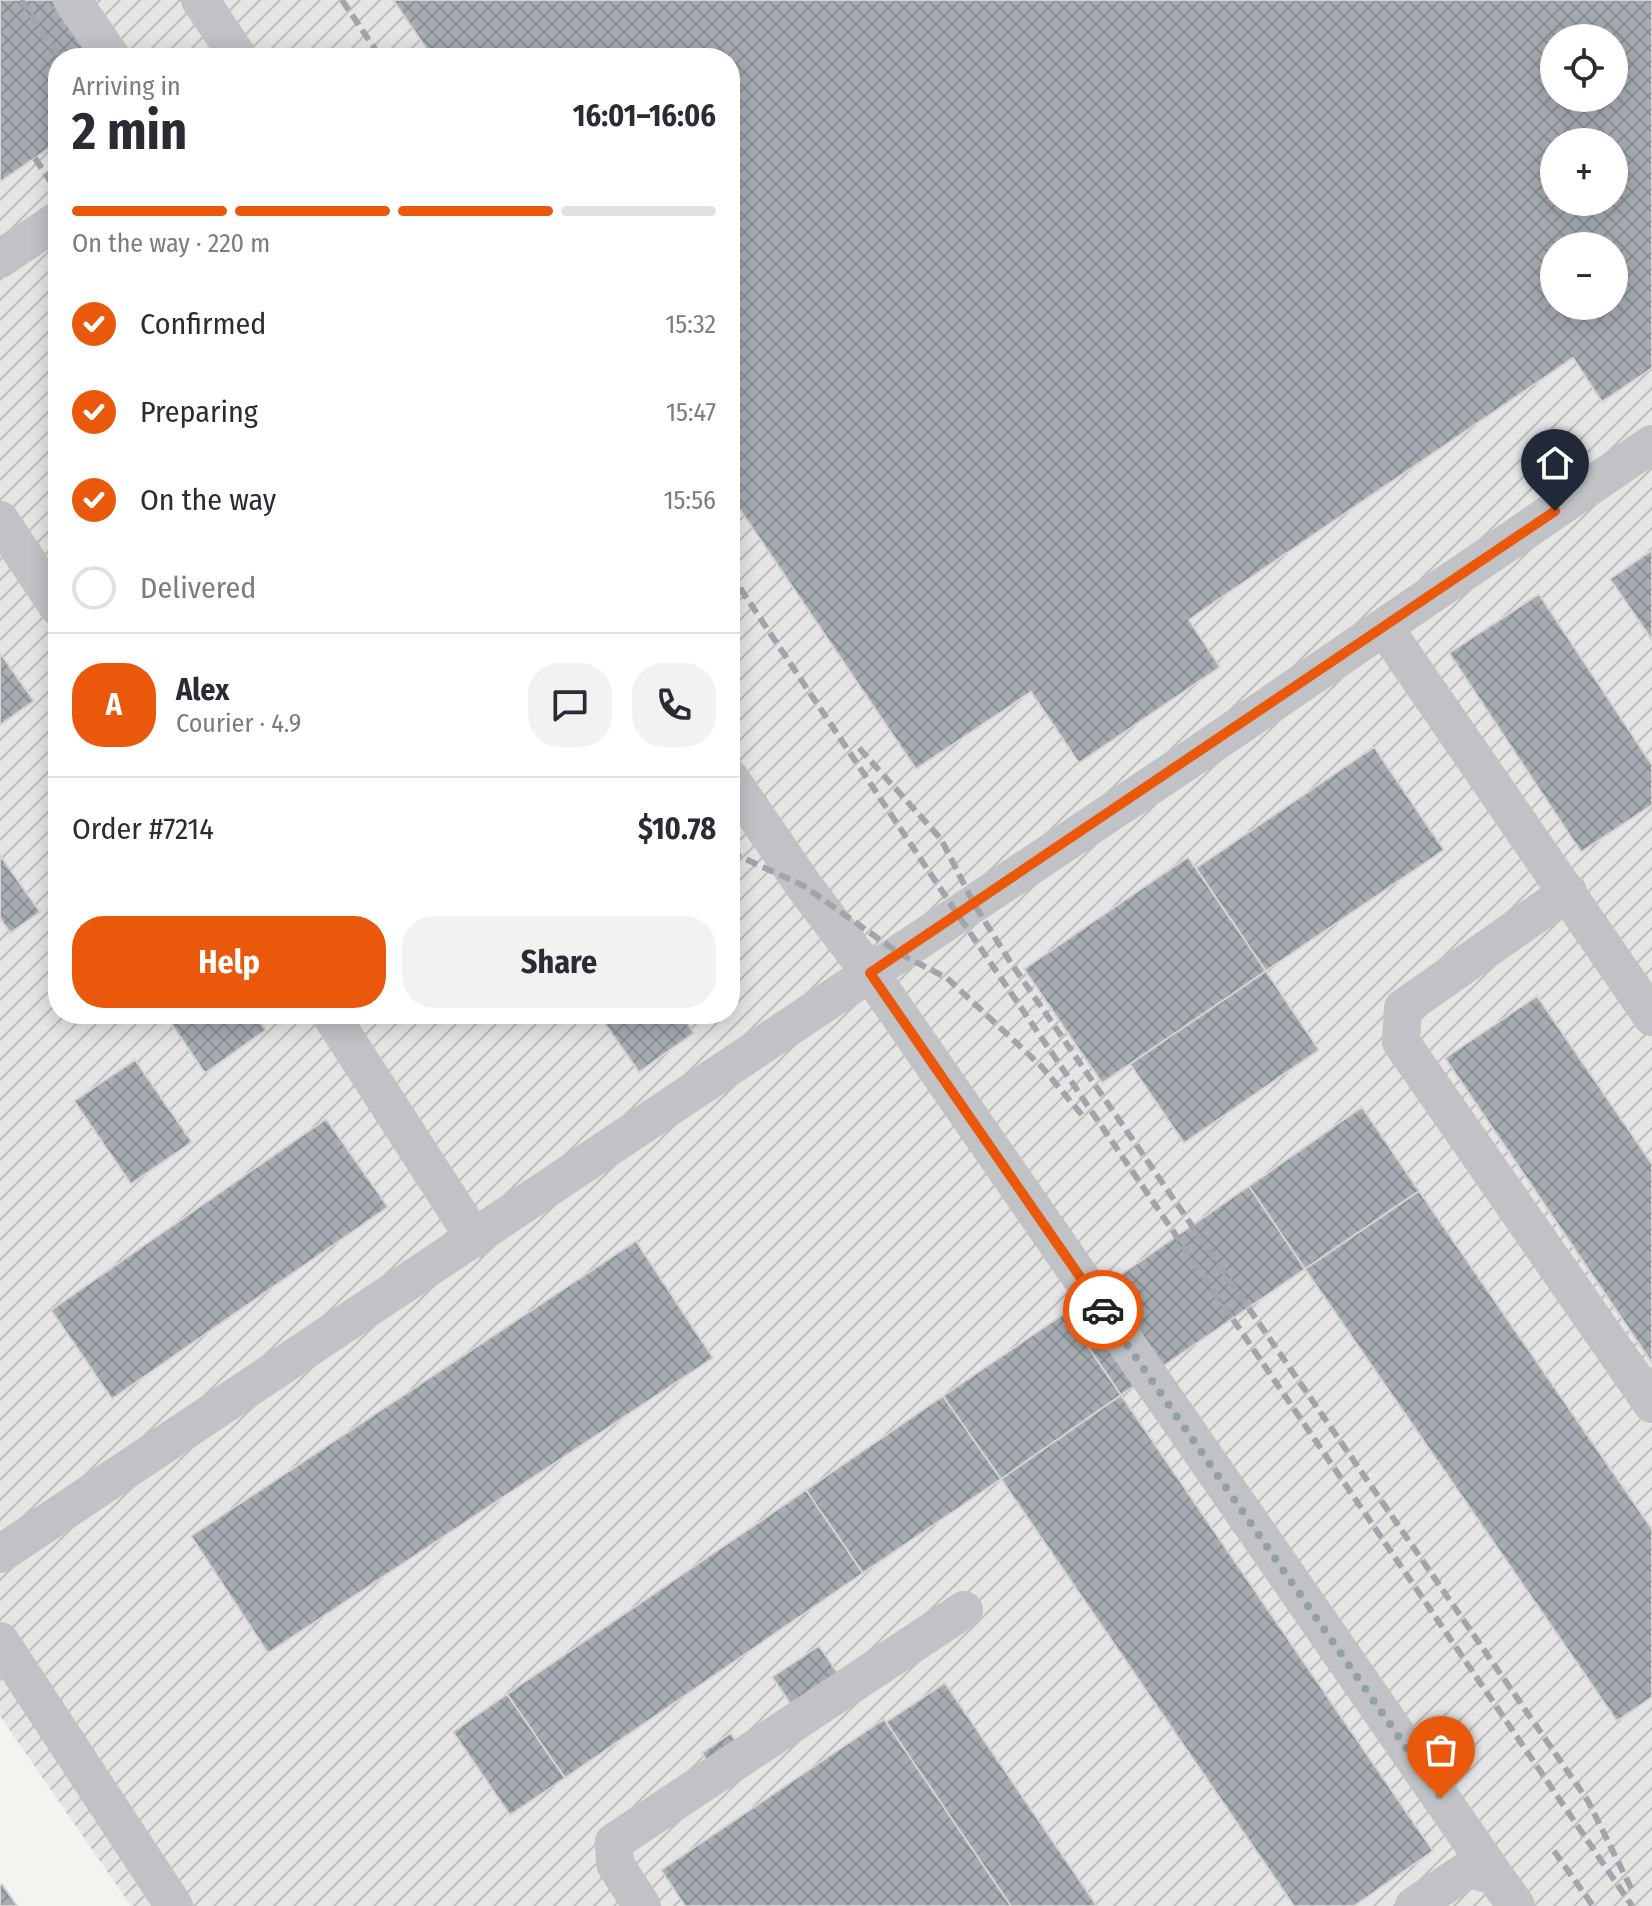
<!DOCTYPE html>
<html lang="en">
<head>
<meta charset="utf-8">
<style>
	body { margin:0; font-family:"Fira Sans Condensed",sans-serif; background:#f2f2f3; color:#2b2b33; height:100vh; display:flex; flex-direction:column; font-size:30px; white-space:nowrap }
	* { box-sizing:border-box; margin:0 }
	p { font-size:26px; color:#7c7c81 }
	.icon { flex:none; width:44px; height:44px; fill:none; stroke:currentColor; stroke-width:2; stroke-linecap:round; stroke-linejoin:round }
	.map { position:relative; flex:1; overflow:hidden }
	.side { position:absolute; left:48px; top:48px; width:692px; height:976px; display:flex; flex-direction:column; background:#fff; border-radius:32px; box-shadow:0 4px 20px #0003 }
	.side>* { flex:none }
	.tools { position:absolute; left:1540px; top:24px; display:grid; gap:16px }
	.tools a { display:grid; place-items:center; width:88px; height:88px; border-radius:50%; background:#fff; box-shadow:0 4px 20px #0003; font-size:40px }
	.pin { position:absolute; display:grid; place-items:center; width:68px; height:68px; color:#fff; margin:-82px -34px; border-radius:50% 50% 50% 0; rotate:-45deg; box-shadow:0 0 8px #0007 }
	.pin .icon { rotate:45deg }
	.courier { position:absolute; display:grid; place-items:center; width:80px; height:80px; margin:-40px; border:6px solid #ea580c; border-radius:50%; background:#fff; color:#222; box-shadow:0 2px 10px #0007 }
	.head em { font-style:normal; font-weight:700 }
	.head div { display:flex; flex-direction:column-reverse }
	.head { display:flex; align-items:center; justify-content:space-between; height:136px; padding:0 24px }
	h1 { font-size:52px; font-weight:700; line-height:60px }
	.bar { display:grid; grid-template-columns:repeat(4,1fr); gap:12px 8px; align-content:center; height:96px; padding:0 24px }
	.bar i { height:10px; border-radius:6px; background:#e1e1e2 }
	.bar .active { background:#ea580c }
	.bar p { grid-column:span 4 }
	.line { display:flex; align-items:center; gap:20px; padding:0 24px; border-top:2px solid #e1e1e2 }
	.line div { flex:1 }
	.round { display:grid; place-items:center; flex:none; width:84px; height:84px; border-radius:32px; background:#f2f2f3 }
	ol { padding:0 24px; list-style:none }
	li { display:flex; align-items:center; gap:24px; height:88px }
	li p { margin-inline-start:auto }
	li .icon { padding:8px; border-radius:50%; background:#ea580c; color:#fff; stroke-width:4 }
	li:last-child { color:#7c7c81 }
	li i { width:44px; height:44px; border:4px solid #e1e1e2; border-radius:50% }
	.cta { display:flex; gap:16px; margin-top:auto; padding:16px 24px }
	.cta a { flex:1; height:92px; border-radius:32px; background:#ea580c; color:#fff; font-size:32px; font-weight:700; line-height:92px; text-align:center }
	.cta a+a { background:#f2f2f3; color:#2b2b33 }
	.map>svg:first-child { display:block }
	.industrial { fill:url(#industrial-furrows); fill-rule:evenodd }
	.building { fill:url(#building-cross-hatch); stroke:#d5d5d3; stroke-width:2; fill-rule:evenodd }
	.lines { fill:none; stroke-linecap:round; stroke-linejoin:round }
	.minor { stroke:#c0c2c5; stroke-width:38 }
	.rail { stroke:#a1a5aa; stroke-width:6; stroke-dasharray:12 6; stroke-linecap:butt }
	.done { stroke:#979fa6; stroke-width:8; stroke-dasharray:0 14.4 }
	.route { stroke:#ea580c; stroke-width:10 }
</style>
</head>
<body>
<div class="map">
<svg width="1652" height="1906" viewBox="0 0 1652 1906">
	<defs>
		<pattern id="industrial-furrows" width="10" height="10" patternUnits="userSpaceOnUse" patternTransform="scale(2)"><rect width="10" height="10" fill="#e4e5e4"/><path d="M-1 1l2-2M0 10L10 0M9 11l2-2" fill="none" stroke="#bdbebe"/></pattern>
		<pattern id="building-cross-hatch" width="8" height="8" patternUnits="userSpaceOnUse" patternTransform="scale(2)"><rect width="8" height="8" fill="#a6acb2"/><path d="M0 0l8 8M0 8l8-8" fill="none" stroke="#8b9096"/></pattern>
	</defs>
	<rect width="100%" height="100%" fill="#f3f4f0"/>
	<!-- industrial -->
	<path class="industrial" d="M0 0H1652V1906H131L0 1716ZM1554 38H1614V98H1554ZM58 58H730V1014H58ZM1554 142H1614V202H1554ZM1554 246H1614V306H1554Z"/>
	<!-- building -->
	<path class="building" d="M0 0H54L93 58H58V142L0 182Z
		M393 0H1652V368L1602 402 1573 358 1203 610 1189 620 1220 667 1079 763 1031 692 916 769 730 495V58H433ZM1554 38H1614V98H1554ZM1554 142H1614V202H1554ZM1554 246H1614V306H1554Z
		M1652 550V640L1610 579Z
		M1539 594 1652 765V805L1581 852 1449 653Z
		M0 653 34 701 0 725Z
		M1374 747 1444 850 1266 971 1196 868Z
		M0 855 40 912 10 933 0 918Z
		M1188 857 1266 971 1102 1083 1024 969Z
		M1266 971 1319 1050 1184 1143 1130 1064Z
		M1537 996 1652 1164V1363L1445 1058Z
		M169 1014H255L266 1030 205 1073 166 1016Z
		M598 1014H681L694 1033 639 1072Z
		M135 1060 192 1142 131 1184 74 1101Z
		M1362 1107 1419 1191 1305 1269 1249 1186Z
		M326 1119 388 1207 112 1399 51 1310Z
		M1249 1186 1305 1269 1121 1395 1065 1313Z
		M1419 1191 1652 1529V1697L1617 1721 1305 1269Z
		M636 1241 713 1358 268 1653 191 1536Z
		M1065 1313 1121 1395 1001 1479 943 1396Z
		M1121 1395 1433 1851 1354 1906H1294L1001 1479Z
		M943 1396 1001 1479 863 1573 806 1490Z
		M806 1490 863 1573 565 1778 507 1694Z
		M819 1646 843 1681 797 1713 772 1677Z
		M945 1683 1097 1906H1011L886 1722Z
		M507 1694 565 1778 510 1815 453 1732Z
		M884 1719 1011 1906H685L661 1870Z
		M731 1733 741 1749 712 1769 702 1753Z
		M2 1884 17 1906H0V1886Z"/>
	<g class="lines">
		<!-- minor -->
		<path class="minor" d="M72 0 112 58
			M200 0 239 58
			M0 259 58 220
			M0 520 58 607
			M1384 627 1652 1017
			M730 778 804 886 870 973 1495 1876
			M1568 892 1403 1008 1401 1042 1652 1404
			M330 1014 475 1239
			M0 1554 1192 758 1652 444
			M0 1641 174 1906
			M642 1906 615 1864 614 1842 964 1610
			M1414 1906 1469 1869 1495 1876 1516 1906"/>
		<!-- rail -->
		<path class="rail" d="M21 0 60 58
			M342 0 381 58
			M35 158 58 193
			M730 573 958 915 1632 1906
			M859 748 941 839 974 904 1009 960 1588 1801 1633 1892
			M730 852 804 886 900 954 947 978 1041 1066 1082 1115
			M1554 1851 1593 1906"/>
	</g>
	<g class="lines">
		<!-- done -->
		<path class="done" d="M1103 1310 1441 1798"/>
		<!-- route -->
		<path class="route" d="M1103 1310 870 973 1555 511"/>
	</g>
</svg>
<div class="tools">
<a><svg class="icon" aria-label="locate" viewBox="0 0 24 24"><circle cx="12" cy="12" r="6"/><path d="M12 2v4M12 18v4M2 12h4M18 12h4"/></svg></a>
<a>+</a>
<a>−</a>
</div>
<div class="pin" style="left:1441px;top:1798px;background:#ea580c"><svg class="icon" aria-label="bag" viewBox="0 0 24 24"><path d="M5 8h14l-1 12H6zM9 8a3 3 0 0 1 6 0"/></svg></div>
<div class="pin" style="left:1555px;top:511px;background:#1f2937"><svg class="icon" aria-label="home" viewBox="0 0 24 24"><path d="M3 11l9-7 9 7M6 9v11h12V9"/></svg></div>
<div class="courier" style="left:1103px;top:1310px"><svg class="icon" aria-label="car" viewBox="0 0 24 24"><path d="M5 17H2v-5l4-1 3-4h7l3 4 3 1v5h-3M9 17h6M6 11h13"/><circle cx="7" cy="17" r="2"/><circle cx="17" cy="17" r="2"/></svg></div>
<section class="side">
<div class="head"><div><h1>2 min</h1><p>Arriving in</p></div><em>16:01–16:06</em></div>
<div class="bar"><i class="active"></i><i class="active"></i><i class="active"></i><i></i><p>On the way · 220 m</p></div>
<ol>
<li><svg class="icon" aria-label="check" viewBox="0 0 24 24"><path d="M5 12l5 5 9-10"/></svg>Confirmed<p>15:32</p></li>
<li><svg class="icon" aria-label="check" viewBox="0 0 24 24"><path d="M5 12l5 5 9-10"/></svg>Preparing<p>15:47</p></li>
<li><svg class="icon" aria-label="check" viewBox="0 0 24 24"><path d="M5 12l5 5 9-10"/></svg>On the way<p>15:56</p></li>
<li><i></i>Delivered</li>
</ol>
<div class="line" style="height:144px"><b class="round" style="background:#ea580c;color:#fff">A</b><div><b>Alex</b><p>Courier · 4.9</p></div><a class="round"><svg class="icon" aria-label="chat" viewBox="0 0 24 24"><path d="M4 5h16v11H9l-5 4z"/></svg></a><a class="round"><svg class="icon" aria-label="phone" viewBox="0 0 24 24"><path d="M5 4h4l2 5-3 2q2 4 5 5l2-3 5 2v4C11 20 4 13 5 4z"/></svg></a></div>
<div class="line" style="height:104px"><div>Order #7214</div><b>$10.78</b></div>
<div class="cta"><a>Help</a><a>Share</a></div>
</section>
</div>
</body>
</html>
